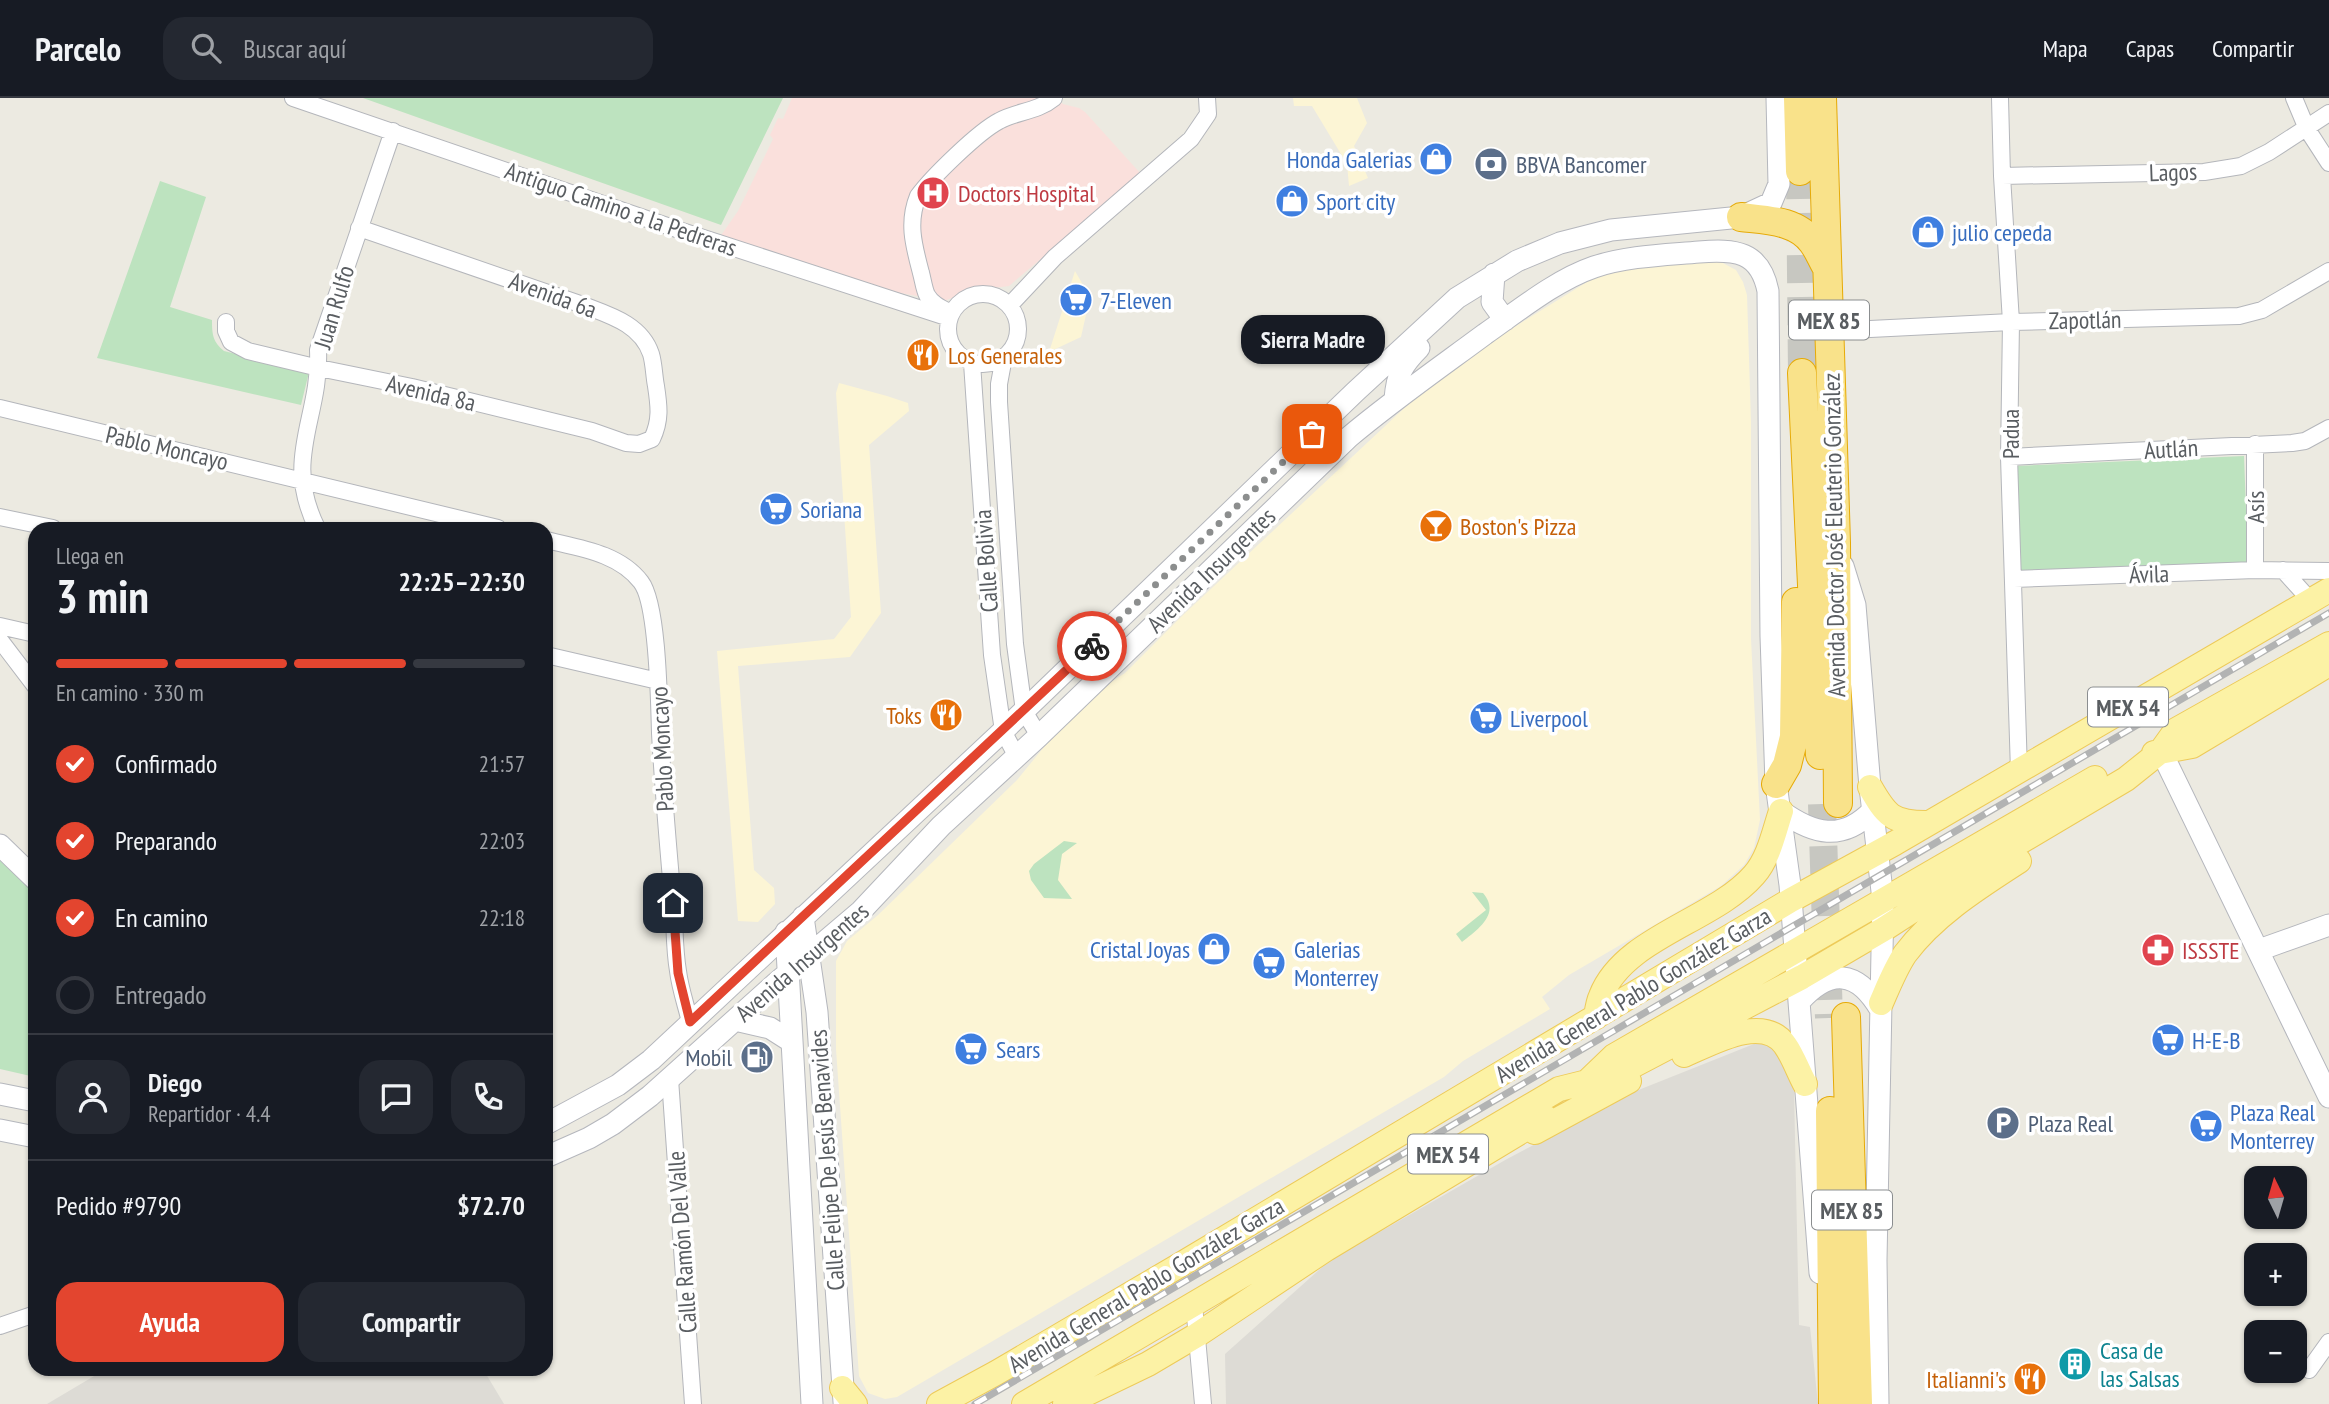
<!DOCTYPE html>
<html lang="es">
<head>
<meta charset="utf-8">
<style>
	body { margin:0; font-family:"PT Sans Narrow",sans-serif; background:#242831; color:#f1f3f6; height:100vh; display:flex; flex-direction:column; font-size:26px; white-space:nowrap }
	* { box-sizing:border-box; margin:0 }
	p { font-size:23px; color:#9ea1a6 }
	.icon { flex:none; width:38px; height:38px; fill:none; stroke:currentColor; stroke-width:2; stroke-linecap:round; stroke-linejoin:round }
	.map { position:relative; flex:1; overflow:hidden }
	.drawer { position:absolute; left:28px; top:424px; width:525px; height:854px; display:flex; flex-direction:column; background:#171b24; border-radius:21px; box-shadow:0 2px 5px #0004 }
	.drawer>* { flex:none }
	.needle { width:46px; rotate:355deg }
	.buttons { position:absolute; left:2244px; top:1068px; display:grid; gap:14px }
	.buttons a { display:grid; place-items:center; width:63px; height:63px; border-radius:14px; background:#171b24; box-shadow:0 2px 5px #0004; font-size:35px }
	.pin { position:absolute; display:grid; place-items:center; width:60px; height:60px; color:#fff; margin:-30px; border-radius:14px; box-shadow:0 4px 10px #0006 }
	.courier { position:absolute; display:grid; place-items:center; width:70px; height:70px; margin:-35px; border:5px solid #e3452f; border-radius:50%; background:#fff; color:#222; box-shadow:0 2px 9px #0007 }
	.bubble { position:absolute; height:49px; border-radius:21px; background:#171b24; box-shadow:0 2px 5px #0004; font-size:23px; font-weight:700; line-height:49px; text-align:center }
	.overview em { font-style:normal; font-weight:700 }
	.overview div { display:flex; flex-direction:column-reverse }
	.overview { display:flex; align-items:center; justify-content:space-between; height:119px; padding:0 28px }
	h1 { font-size:46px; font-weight:700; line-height:52px }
	.bar { display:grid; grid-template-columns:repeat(4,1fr); gap:10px 7px; align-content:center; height:84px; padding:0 28px }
	.bar i { height:9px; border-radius:5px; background:#363941 }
	.bar .active { background:#e3452f }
	.bar p { grid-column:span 4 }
	.line { display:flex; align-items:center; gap:18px; padding:0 28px; border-top:2px solid #363941 }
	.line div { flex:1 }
	.round { display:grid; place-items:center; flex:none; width:74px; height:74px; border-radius:21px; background:#242831 }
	ol { padding:0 28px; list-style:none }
	li { display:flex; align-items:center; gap:21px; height:77px }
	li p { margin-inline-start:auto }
	li .icon { padding:7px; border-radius:50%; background:#e3452f; color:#fff; stroke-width:4 }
	li:last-child { color:#9ea1a6 }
	li i { width:38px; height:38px; border:4px solid #363941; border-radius:50% }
	.action { display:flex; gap:14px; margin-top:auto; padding:14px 28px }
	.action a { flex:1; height:80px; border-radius:21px; background:#e3452f; color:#fff; font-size:28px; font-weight:700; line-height:80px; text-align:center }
	.action a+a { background:#242831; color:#f1f3f6 }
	header { display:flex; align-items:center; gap:42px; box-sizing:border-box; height:98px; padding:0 35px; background:#171b24; border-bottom:2px solid #363941 }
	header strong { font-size:33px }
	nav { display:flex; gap:38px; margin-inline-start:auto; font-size:24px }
	.search { width:490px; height:63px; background:#242831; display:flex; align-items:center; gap:18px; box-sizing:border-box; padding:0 24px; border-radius:21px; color:#9ea1a6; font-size:26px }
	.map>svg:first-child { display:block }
	.commercial { fill:#fcf5d5 }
	.industrial { fill:#dddbd5 }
	.medical { fill:#fae0dc }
	.green { fill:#bde3bf }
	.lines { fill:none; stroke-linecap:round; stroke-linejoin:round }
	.highway-tunnel { stroke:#c7c7c1; stroke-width:28; stroke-dasharray:28 14; stroke-linecap:butt }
	.street-casing { stroke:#b4b6bb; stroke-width:18 }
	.secondary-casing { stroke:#b5b7bd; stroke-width:23 }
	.primary-casing { stroke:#edca59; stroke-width:26 }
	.highway-casing { stroke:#e6aa07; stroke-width:30 }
	.street { stroke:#fff; stroke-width:16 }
	.secondary { stroke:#fff; stroke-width:21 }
	.primary { stroke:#fcf2a5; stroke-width:24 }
	.highway { stroke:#f9e28a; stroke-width:28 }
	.rail-casing { stroke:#b2b3b3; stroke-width:7 }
	.rail { stroke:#fff; stroke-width:4.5; stroke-dasharray:13; stroke-linecap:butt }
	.done { stroke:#8c8e8e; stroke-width:7; stroke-dasharray:0 12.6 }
	.route { stroke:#e3452f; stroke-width:9 }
	.labels { text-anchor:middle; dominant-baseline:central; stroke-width:7; stroke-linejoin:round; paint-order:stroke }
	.shield { fill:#fff; stroke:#8b8e90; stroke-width:2 }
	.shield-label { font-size:23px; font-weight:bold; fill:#595d61 }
	.shop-label { font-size:24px; fill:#366cbe; stroke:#fff; text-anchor:start }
	.service-label { font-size:24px; fill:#4e5e75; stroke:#fff; text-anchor:start }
	.street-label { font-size:24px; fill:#595d61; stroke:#fff }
	.health-label { font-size:24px; fill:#be3a42; stroke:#fff; text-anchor:start }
	.food-label { font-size:24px; fill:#c56008; stroke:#fff; text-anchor:start }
	.culture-label { font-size:24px; fill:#0d838f; stroke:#fff; text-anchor:start }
</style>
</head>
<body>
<header>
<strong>Parcelo</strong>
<div class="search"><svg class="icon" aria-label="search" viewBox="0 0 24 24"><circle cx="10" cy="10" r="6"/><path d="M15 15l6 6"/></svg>Buscar aquí</div>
<nav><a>Mapa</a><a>Capas</a><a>Compartir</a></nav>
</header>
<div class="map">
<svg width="2329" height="1306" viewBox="0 0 2329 1306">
	<rect width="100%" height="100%" fill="#eceae1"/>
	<!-- commercial -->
	<path class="commercial" d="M1293 0H1357L1367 25 1354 48 1368 80 1349 88 1347 66 1312 8H1294Z
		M1719 163 1736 172 1743 184 1747 197 1751 324V541L1760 722 1754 750 1744 767 1721 788 1569 877 1542 899 1550 911 1463 963 1444 979 897 1299 885 1301 868 1295 859 1278 836 951V863L847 843 878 817 1017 682 1066 622 1100 591 1125 575 1182 518 1445 272 1595 179 1643 167Z
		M1075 173 1090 199 1081 239 1049 254Z
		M839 285 887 298 908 305 909 313 869 347 881 515 850 559 738 568 754 772 774 790 775 806 758 824 738 823 717 553 834 541 851 519 836 295Z"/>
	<!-- industrial -->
	<path class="industrial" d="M1769 940 1784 958 1794 993 1799 1227 1810 1229 1818 1306H1226L1225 1256 1329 1163 1507 1061 1636 993Z
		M106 1271H483L504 1306H47Z"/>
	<!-- medical -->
	<path class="medical" d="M792 0H1056L1063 6 1079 10 1085 14 1141 76 1009 188 970 193 944 203 879 191 717 143 738 113 773 41 770 37 778 20 783 21Z"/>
	<!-- green -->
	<path class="green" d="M363 0H783L721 127Z
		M160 83 206 99 170 209 212 222C212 237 213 244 224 253L309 274 301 307 97 260Z
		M2244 358 2248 464 2019 478 2016 368Z
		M1064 743 1077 745 1062 756 1058 782 1072 801 1044 800 1031 782 1029 773 1034 766Z
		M0 758 35 792V979L0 971Z
		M1472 794 1483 795C1501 816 1478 831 1462 844L1456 836 1486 812Z"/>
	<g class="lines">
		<!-- highway-tunnel -->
		<path class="highway-tunnel" d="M1800 73 1802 275
			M1822 706 1829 920"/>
		<defs>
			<path id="street" d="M293 0 682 133 949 220
				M2000 0 2002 78 2011 224 2009 359 2019 673
				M2294 0 2307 31 2329 65
				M2002 78 2204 74 2241 68 2269 54 2329 15
				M948 231a35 35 0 1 1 70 0a35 35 0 1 1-70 0Z
				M1010 207 1055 159 1191 41 1208 16 1207 0
				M949 214C941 210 932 206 927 197 924 191 923 182 921 175 914 148 907 125 918 98 932 79 978 34 999 23 1017 13 1037 14 1054 0
				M226 224V233L231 244 248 253 319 270 412 289 592 333 626 345 639 346 652 341C661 322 659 308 656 288 654 278 654 266 651 256 641 226 609 217 583 207L359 130
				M1830 233 2011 224 2239 218 2262 212 2329 173
				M1004 259 999 286V304L1015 546 1024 613 1039 638
				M972 265 992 557 1003 633 1016 657
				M0 310 498 430
				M2009 359 2292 345 2305 343 2329 330
				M0 419 53 430
				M317 430C282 359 321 321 318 252L393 33
				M546 442C579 450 619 455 641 484 658 506 659 603 660 635 663 691 668 748 673 804 675 827 674 850 678 873 680 890 686 907 690 924
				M2255 472V346
				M2283 472 2311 503
				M2014 481 2255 472 2329 473
				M0 528 35 536
				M0 542 35 588
				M546 557 658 583
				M670 981 693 1306
				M1194 1207 1203 1306
				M0 1228 35 1216
				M2309 1272 2329 1244"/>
			<path id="secondary" d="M1494 176 1492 204 1505 222
				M1395 301C1397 276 1402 267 1419 250
				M1843 468 1855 507 1870 689 1883 802 1876 1162 1878 1306
				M2161 653 2329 999
				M1781 713C1813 736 1842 744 1872 713
				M0 747 35 781
				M803 819 817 914 844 1304
				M786 834 812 1306
				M2259 852 2329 827
				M1800 903C1830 870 1857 872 1880 911
				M735 922 770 930 792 944
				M0 996 35 1003
				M546 1026 618 987 651 962 1003 633 1355 294 1457 200 1517 163 1560 145 1611 132 1741 119 1771 105 1779 86 1777 0
				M0 1032 35 1039
				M546 1059 589 1040 613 1026 650 998 775 886 861 813 941 728 1039 638 1349 339C1393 302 1439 270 1485 236 1518 213 1556 182 1594 169 1627 158 1665 157 1699 154 1735 151 1760 153 1768 193L1771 538 1776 686 1790 787 1820 1175"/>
			<path id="primary" d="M2154 655 2192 648 2329 566
				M1870 689C1886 717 1892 725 1926 725
				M1881 905C1888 889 1895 871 1905 856 1934 817 1979 789 2019 763
				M1596 919C1597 912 1598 904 1601 898 1624 839 1714 823 1754 777 1769 760 1774 734 1781 713
				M1684 957C1710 946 1763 915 1785 947 1793 958 1798 973 1805 986
				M1589 982 1614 958 2095 680
				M1535 1034 1629 983
				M842 1290 855 1306
				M939 1306 996 1275 1180 1167 1791 802 1895 745 2329 492
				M1024 1306 1559 991 1615 977 1802 879 1884 831 1998 757 2126 681 2161 653 2176 632 2329 546
				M1065 1306 1148 1266 1197 1237 1326 1151 1545 1019"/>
			<path id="highway" d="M1798 0 1800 73
				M1822 0 1836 445 1838 705
				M1741 119C1766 122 1797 122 1813 145 1819 153 1822 162 1827 170
				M1802 275 1820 657
				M1776 686 1787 667 1794 639 1796 504
				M1846 919 1858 1306
				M1830 1013 1833 1306"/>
		</defs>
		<!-- street casing -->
		<use href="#street" class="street-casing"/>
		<!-- secondary casing -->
		<use href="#secondary" class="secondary-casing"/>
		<!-- primary casing -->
		<use href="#primary" class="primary-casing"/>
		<!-- highway casing -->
		<use href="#highway" class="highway-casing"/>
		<!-- street -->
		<use href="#street" class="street"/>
		<!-- secondary -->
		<use href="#secondary" class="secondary"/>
		<!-- primary -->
		<use href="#primary" class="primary"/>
		<!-- highway -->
		<use href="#highway" class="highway"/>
		<defs>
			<path id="rail" d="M975 1306 2329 515"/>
		</defs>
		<!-- rail casing -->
		<use href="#rail" class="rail-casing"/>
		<!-- rail -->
		<use href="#rail" class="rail"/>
	</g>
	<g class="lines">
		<!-- done -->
		<path class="done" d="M1092 548 1312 336"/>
		<!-- route -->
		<path class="route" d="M673 805 678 875 690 924 1092 548"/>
	</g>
	<!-- icons -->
	<defs>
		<symbol id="shop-disc" viewBox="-11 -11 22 22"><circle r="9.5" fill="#3f7fe0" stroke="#fff"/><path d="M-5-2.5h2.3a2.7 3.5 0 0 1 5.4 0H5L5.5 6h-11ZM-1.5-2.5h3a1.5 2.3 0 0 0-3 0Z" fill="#fff"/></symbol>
		<symbol id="bank-disc" viewBox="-11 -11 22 22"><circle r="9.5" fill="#5c6f8a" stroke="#fff"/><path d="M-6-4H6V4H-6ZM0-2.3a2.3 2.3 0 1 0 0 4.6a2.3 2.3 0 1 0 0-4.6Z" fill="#fff"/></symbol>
		<symbol id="hospital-disc" viewBox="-11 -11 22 22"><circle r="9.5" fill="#e0444e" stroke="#fff"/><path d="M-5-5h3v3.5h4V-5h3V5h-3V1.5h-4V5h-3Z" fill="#fff"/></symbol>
		<symbol id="supermarket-disc" viewBox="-11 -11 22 22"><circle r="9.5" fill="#3f7fe0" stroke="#fff"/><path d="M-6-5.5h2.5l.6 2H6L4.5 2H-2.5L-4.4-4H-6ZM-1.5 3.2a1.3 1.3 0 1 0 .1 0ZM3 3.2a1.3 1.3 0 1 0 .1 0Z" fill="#fff"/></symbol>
		<symbol id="restaurant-disc" viewBox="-11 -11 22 22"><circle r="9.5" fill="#e8710a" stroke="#fff"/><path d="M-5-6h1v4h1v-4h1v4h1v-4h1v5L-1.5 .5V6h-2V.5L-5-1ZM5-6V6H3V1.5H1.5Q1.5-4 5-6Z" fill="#fff"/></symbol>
		<symbol id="bar-disc" viewBox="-11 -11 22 22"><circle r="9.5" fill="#e8710a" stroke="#fff"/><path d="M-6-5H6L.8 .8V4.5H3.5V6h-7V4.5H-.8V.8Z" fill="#fff"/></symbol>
		<symbol id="pharmacy-disc" viewBox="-11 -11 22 22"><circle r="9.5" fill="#e0444e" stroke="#fff"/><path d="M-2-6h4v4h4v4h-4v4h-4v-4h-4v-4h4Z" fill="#fff"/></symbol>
		<symbol id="fuel-disc" viewBox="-11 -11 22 22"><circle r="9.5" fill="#5c6f8a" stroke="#fff"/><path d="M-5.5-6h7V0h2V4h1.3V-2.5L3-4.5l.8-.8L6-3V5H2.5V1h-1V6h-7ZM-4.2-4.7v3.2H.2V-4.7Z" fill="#fff"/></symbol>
		<symbol id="parking-disc" viewBox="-11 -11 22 22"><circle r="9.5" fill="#5c6f8a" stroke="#fff"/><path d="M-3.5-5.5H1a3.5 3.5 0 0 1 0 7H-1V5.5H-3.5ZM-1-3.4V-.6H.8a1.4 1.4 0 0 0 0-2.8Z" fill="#fff"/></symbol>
		<symbol id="building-disc" viewBox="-11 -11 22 22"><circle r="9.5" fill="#0f9aa8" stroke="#fff"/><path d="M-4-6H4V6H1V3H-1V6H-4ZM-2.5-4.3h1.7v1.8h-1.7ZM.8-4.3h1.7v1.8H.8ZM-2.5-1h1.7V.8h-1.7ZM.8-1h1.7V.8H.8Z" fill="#fff"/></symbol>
	</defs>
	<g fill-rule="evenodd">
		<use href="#shop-disc" x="1417" y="42" width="38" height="38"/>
		<use href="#bank-disc" x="1472" y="47" width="38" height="38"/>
		<use href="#hospital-disc" x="914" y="76" width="38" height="38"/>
		<use href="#shop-disc" x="1273" y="84" width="38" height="38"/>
		<use href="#shop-disc" x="1909" y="115" width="38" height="38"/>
		<use href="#supermarket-disc" x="1057" y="183" width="38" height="38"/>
		<use href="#restaurant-disc" x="904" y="238" width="38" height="38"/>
		<use href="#supermarket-disc" x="757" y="392" width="38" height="38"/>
		<use href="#bar-disc" x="1417" y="409" width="38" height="38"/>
		<use href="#restaurant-disc" x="927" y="598" width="38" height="38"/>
		<use href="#supermarket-disc" x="1467" y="601" width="38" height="38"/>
		<use href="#shop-disc" x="1195" y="832" width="38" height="38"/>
		<use href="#pharmacy-disc" x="2139" y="833" width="38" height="38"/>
		<use href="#supermarket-disc" x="1250" y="846" width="38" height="38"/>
		<use href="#supermarket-disc" x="2149" y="923" width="38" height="38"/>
		<use href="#supermarket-disc" x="952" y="932" width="38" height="38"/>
		<use href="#fuel-disc" x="738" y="940" width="38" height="38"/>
		<use href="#parking-disc" x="1984" y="1006" width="38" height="38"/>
		<use href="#supermarket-disc" x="2187" y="1009" width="38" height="38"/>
		<use href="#building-disc" x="2056" y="1247" width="38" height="38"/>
		<use href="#restaurant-disc" x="2011" y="1262" width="38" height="38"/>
	</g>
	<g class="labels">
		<!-- shield labels -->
		<g class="shield">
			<rect x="1789" y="202.5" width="80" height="39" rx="5"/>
			<rect x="2088" y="589.5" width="80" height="39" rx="5"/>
			<rect x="1408" y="1036.5" width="80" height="39" rx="5"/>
			<rect x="1812" y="1092.5" width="80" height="39" rx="5"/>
		</g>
		<g class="shield-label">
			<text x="1829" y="222">MEX 85</text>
			<text x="2128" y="609">MEX 54</text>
			<text x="1448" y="1056">MEX 54</text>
			<text x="1852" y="1112">MEX 85</text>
		</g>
		<!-- shop labels -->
		<g class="shop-label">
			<text x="1412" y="61" text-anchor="end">Honda Galerias</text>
			<text x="1316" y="103">Sport city</text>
			<text x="1952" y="134">julio cepeda</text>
			<text x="1100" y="202">7-Eleven</text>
			<text x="800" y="411">Soriana</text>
			<text x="1510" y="620">Liverpool</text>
			<text x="1190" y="851" text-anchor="end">Cristal Joyas</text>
			<text x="1294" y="851">Galerias<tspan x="1294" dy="28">Monterrey</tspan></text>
			<text x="2192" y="942">H-E-B</text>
			<text x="996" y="951">Sears</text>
			<text x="2230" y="1014">Plaza Real<tspan x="2230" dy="28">Monterrey</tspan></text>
		</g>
		<!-- service labels -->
		<g class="service-label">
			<text x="1516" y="66">BBVA Bancomer</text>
			<text x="732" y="959" text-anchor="end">Mobil</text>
			<text x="2028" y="1025">Plaza Real</text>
		</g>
		<!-- street labels -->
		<g class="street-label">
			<text transform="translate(2173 74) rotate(-2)">Lagos</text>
			<text transform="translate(621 111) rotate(19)">Antiguo Camino a la Pedreras</text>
			<text transform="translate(553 197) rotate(20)">Avenida 6a</text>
			<text transform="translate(334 209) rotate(-73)">Juan Rulfo</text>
			<text transform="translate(2085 222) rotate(-1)">Zapotlán</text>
			<text transform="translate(431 295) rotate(13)">Avenida 8a</text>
			<text transform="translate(2010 336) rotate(-90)">Padua</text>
			<text transform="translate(167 350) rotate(13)">Pablo Moncayo</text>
			<text transform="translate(2171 351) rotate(-3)">Autlán</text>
			<text transform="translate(2255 409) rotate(-90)">Asís</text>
			<text transform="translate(1834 437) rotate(-91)">Avenida Doctor José Eleuterio González</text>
			<text transform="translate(986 463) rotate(-94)">Calle Bolivia</text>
			<text transform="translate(1211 472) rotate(-44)">Avenida Insurgentes</text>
			<text transform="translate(2149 476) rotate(-2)">Ávila</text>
			<text transform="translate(662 651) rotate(-93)">Pablo Moncayo</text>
			<text transform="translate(802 864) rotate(-41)">Avenida Insurgentes</text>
			<text transform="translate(1633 897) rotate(-31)">Avenida General Pablo González Garza</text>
			<text transform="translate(827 1062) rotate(-94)">Calle Felipe De Jesús Benavides</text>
			<text transform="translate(682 1144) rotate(-94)">Calle Ramón Del Valle</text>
			<text transform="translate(1146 1187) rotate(-31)">Avenida General Pablo González Garza</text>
		</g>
		<!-- health labels -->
		<g class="health-label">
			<text x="958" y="95">Doctors Hospital</text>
			<text x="2182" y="852">ISSSTE</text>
		</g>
		<!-- food labels -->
		<g class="food-label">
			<text x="948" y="257">Los Generales</text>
			<text x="1460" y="428">Boston's Pizza</text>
			<text x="922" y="617" text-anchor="end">Toks</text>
			<text x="2006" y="1281" text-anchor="end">Italianni's</text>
		</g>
		<!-- culture labels -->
		<g class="culture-label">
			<text x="2100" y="1252">Casa de<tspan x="2100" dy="28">las Salsas</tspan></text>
		</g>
	</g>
</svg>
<div class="buttons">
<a><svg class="needle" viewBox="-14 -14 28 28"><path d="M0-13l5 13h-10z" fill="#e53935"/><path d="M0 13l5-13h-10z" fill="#9ea1a6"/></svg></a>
<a>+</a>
<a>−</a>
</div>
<div class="pin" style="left:1312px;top:336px;background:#ea580c"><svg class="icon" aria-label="bag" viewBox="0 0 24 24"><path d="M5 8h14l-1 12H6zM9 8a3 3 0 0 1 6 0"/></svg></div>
<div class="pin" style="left:673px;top:805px;background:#1f2937"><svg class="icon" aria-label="home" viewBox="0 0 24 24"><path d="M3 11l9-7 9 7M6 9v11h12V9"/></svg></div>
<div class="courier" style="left:1092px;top:548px"><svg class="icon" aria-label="bike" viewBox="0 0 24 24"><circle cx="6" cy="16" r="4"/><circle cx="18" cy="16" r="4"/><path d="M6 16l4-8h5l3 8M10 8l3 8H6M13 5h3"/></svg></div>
<div class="bubble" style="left:1241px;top:217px;width:144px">Sierra Madre</div>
<section class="drawer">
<div class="overview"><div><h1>3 min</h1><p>Llega en</p></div><em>22:25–22:30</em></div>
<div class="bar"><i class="active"></i><i class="active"></i><i class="active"></i><i></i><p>En camino · 330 m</p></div>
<ol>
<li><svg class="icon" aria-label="check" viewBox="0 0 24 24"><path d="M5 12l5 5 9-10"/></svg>Confirmado<p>21:57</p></li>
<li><svg class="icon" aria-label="check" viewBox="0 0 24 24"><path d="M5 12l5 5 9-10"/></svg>Preparando<p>22:03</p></li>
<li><svg class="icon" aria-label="check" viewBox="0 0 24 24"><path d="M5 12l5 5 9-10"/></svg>En camino<p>22:18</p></li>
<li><i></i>Entregado</li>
</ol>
<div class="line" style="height:126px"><a class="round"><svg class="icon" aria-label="person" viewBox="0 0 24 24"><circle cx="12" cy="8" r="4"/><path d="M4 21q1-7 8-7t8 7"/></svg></a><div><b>Diego</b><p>Repartidor · 4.4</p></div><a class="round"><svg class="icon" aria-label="chat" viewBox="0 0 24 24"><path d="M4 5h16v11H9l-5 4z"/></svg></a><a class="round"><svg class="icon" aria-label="phone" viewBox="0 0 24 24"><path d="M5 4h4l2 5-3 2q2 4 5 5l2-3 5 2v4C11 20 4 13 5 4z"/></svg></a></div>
<div class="line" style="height:91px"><div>Pedido #9790</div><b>$72.70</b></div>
<div class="action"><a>Ayuda</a><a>Compartir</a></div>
</section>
</div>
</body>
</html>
